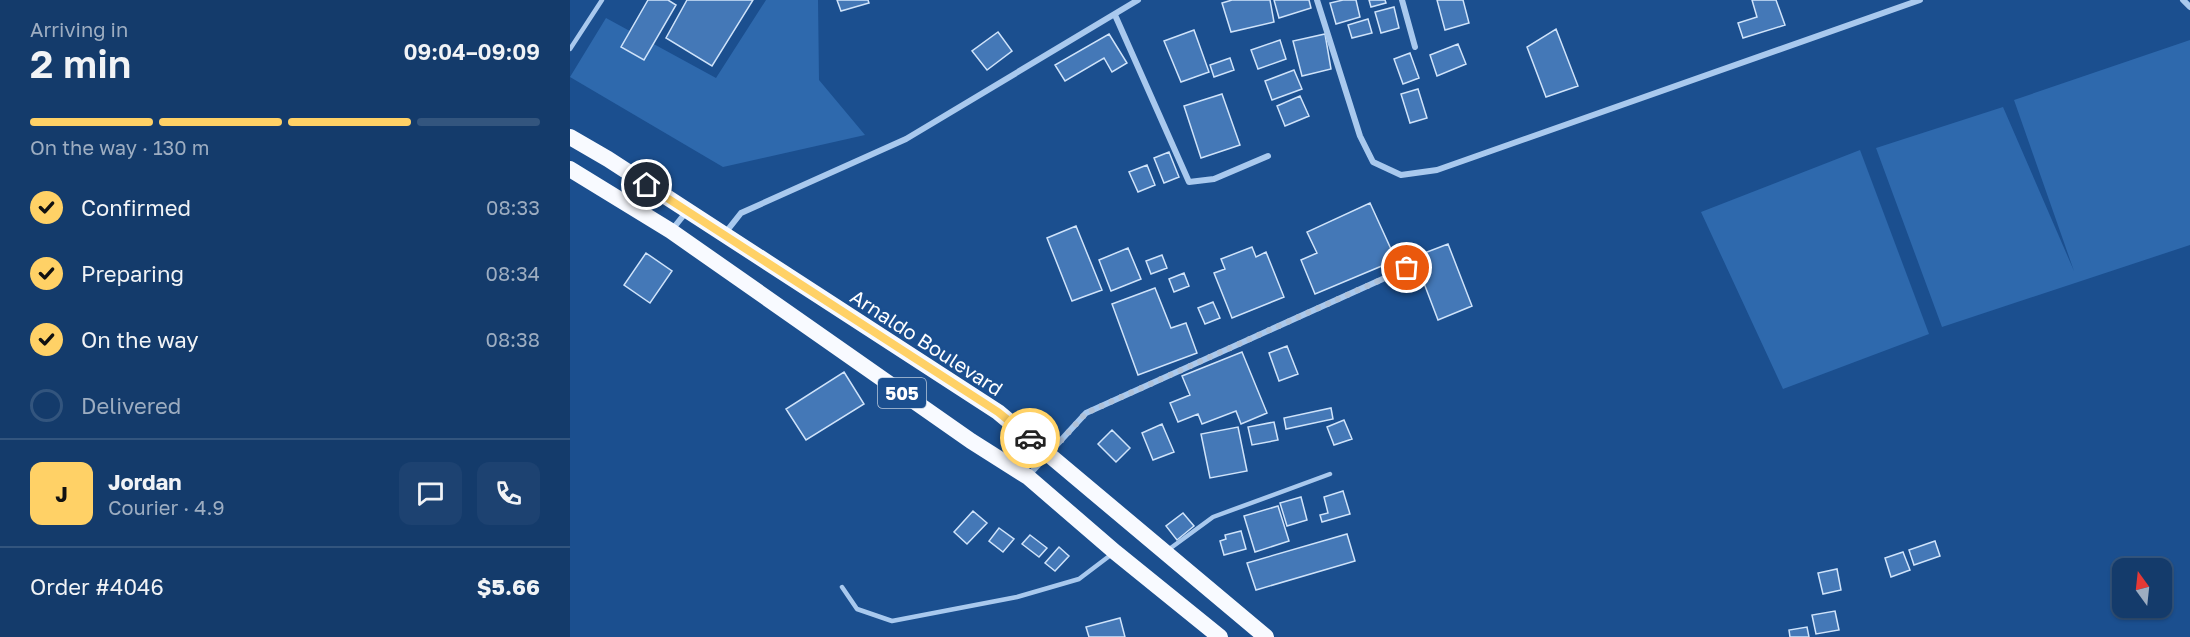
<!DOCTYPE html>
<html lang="en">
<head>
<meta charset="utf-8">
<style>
	body { margin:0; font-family:"Golos Text",sans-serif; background:#1d4271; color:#f1f3f6; height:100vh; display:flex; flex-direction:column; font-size:22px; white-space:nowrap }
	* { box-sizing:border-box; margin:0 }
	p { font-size:20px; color:#9dadc1 }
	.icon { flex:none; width:33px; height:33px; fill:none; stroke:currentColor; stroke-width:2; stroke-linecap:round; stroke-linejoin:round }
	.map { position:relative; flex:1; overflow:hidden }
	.side { display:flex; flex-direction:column; background:#143b6b; width:570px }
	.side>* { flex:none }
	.needle { width:39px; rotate:345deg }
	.tools { position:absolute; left:1542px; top:558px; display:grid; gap:12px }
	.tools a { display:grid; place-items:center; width:60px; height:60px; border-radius:12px; background:#143b6b; box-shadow:0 2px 4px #0004,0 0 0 2px #33557e; font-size:30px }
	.pin { position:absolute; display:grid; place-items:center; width:51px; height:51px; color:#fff; margin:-26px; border:3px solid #fff; border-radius:50%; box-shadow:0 2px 6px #0007 }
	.courier { position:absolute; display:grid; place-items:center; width:60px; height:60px; margin:-30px; border:4px solid #ffd166; border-radius:50%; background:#fff; color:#222; box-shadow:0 2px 8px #0007 }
	.summary em { font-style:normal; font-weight:600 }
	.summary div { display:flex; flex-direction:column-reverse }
	.summary { display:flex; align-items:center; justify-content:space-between; height:102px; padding:0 30px }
	h1 { font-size:39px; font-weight:600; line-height:45px }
	.bar { display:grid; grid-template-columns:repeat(4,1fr); gap:9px 6px; align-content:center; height:72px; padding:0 30px }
	.bar i { height:8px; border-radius:4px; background:#33557e }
	.bar .selected { background:#ffd166 }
	.bar p { grid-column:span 4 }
	.line { display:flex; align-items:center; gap:15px; padding:0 30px; border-top:2px solid #33557e }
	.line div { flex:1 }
	.round { display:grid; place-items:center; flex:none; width:63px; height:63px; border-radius:12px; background:#1d4271 }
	ol { padding:0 30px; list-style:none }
	li { display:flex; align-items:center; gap:18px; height:66px }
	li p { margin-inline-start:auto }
	li .icon { padding:6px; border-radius:50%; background:#ffd166; color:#111; stroke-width:4 }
	li:last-child { color:#9dadc1 }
	li i { width:33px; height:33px; border:3px solid #33557e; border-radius:50% }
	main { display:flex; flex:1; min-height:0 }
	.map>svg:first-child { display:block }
	.green { fill:#2e69ad }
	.building { fill:#4478b7; stroke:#cfe3fa; stroke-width:1.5 }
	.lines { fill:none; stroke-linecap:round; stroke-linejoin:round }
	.service { stroke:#a9c9ee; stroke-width:4.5 }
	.minor { stroke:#a9c9ee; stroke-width:6 }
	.trunk { stroke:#f8faff; stroke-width:16 }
	.done { stroke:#afc1d8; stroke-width:6; stroke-dasharray:0 10.8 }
	.route { stroke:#ffd166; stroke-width:8 }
	.labels { text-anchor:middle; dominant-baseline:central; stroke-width:4.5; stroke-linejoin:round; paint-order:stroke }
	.shield { fill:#1b4f8f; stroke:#bbcadd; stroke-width:1.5 }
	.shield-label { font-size:18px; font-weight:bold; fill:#fff }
	.street-label { font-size:20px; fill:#fff; stroke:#1b4f8f }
</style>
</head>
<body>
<main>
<section class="side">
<div class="summary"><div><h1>2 min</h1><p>Arriving in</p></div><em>09:04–09:09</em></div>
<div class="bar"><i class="selected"></i><i class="selected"></i><i class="selected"></i><i></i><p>On the way · 130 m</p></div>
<ol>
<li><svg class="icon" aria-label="check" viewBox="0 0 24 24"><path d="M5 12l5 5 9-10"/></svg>Confirmed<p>08:33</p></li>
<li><svg class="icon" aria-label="check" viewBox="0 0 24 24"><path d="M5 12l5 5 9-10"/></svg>Preparing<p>08:34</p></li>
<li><svg class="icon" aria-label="check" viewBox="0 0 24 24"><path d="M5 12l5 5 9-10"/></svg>On the way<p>08:38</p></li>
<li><i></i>Delivered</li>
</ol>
<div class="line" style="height:108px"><b class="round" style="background:#ffd166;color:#111">J</b><div><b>Jordan</b><p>Courier · 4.9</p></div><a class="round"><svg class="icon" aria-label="chat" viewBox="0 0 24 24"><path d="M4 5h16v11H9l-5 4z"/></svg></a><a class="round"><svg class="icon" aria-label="phone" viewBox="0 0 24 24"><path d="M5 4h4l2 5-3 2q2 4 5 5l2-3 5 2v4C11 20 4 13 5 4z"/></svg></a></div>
<div class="line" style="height:78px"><div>Order #4046</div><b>$5.66</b></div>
</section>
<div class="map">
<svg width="1620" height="637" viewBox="0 0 1620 637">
	<rect width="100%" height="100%" fill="#1b4f8f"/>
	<!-- green -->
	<path class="green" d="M196 0H248L249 80 295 135 153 167 0 77 36 18 146 78Z
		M1620 40V245L1372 327 1306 148 1433 107 1504 271 1444 100Z
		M1290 150 1359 334 1213 389 1131 212Z"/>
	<!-- building -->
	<path class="building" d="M78 0H98L106 5 74 60 51 47Z
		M117 0H183L142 66 96 38Z
		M267 0H298L299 3 271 11Z
		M662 0H700L704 22 661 32 652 3Z
		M704 0H739L741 8 709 18Z
		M773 0H786L790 17 766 24 760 3Z
		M799 0H815L816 3 801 7Z
		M867 0H893L899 23 875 30Z
		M1182 0H1206L1215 25 1173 38 1168 23 1187 17Z
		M824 7 829 28 811 33 805 12Z
		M798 19 802 33 782 38 778 25Z
		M986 29 1008 86 976 97 957 47Z
		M624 30 639 72 611 82 594 41Z
		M428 32 442 51 417 70 402 51Z
		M539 34 557 63 542 72 534 58 495 81 485 65Z
		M755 34 761 69 732 76 723 41Z
		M710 40 716 59 688 69 681 50Z
		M888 44 896 64 867 76 860 55Z
		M840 53 849 78 833 84 824 59Z
		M660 58 664 70 644 77 640 65Z
		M724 70 732 89 702 100 695 81Z
		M848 89 857 118 840 123 831 94Z
		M652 94 670 145 631 158 614 106Z
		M730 96 739 116 715 126 707 106Z
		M599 152 609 177 594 183 584 158Z
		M577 165 585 185 568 192 559 172Z
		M800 203 826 260 745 294 731 260 747 253 737 232Z
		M506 226 532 290 502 301 477 238Z
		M878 244 902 306 868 320 844 257Z
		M682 247 686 257 696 252 714 297 662 318 644 273 655 269 651 259Z
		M558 248 571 279 541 291 529 260Z
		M76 253 102 271 80 303 54 285Z
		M592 255 597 268 581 274 576 261Z
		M614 273 619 286 604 292 599 279Z
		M585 288 601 328 616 323 627 353 568 375 542 304Z
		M643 302 650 318 635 324 628 308Z
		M717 346 728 374 709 381 699 353Z
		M672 352 697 413 671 424 666 411 632 424 628 414 608 422 600 403 620 395 612 376Z
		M274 372 294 404 236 440 216 409Z
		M761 408 763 419 716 429 714 418Z
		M774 420 782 439 764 445 757 427Z
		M704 422 708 440 682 445 678 427Z
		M592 424 604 452 583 460 572 433Z
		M668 427 677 471 640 478 631 434Z
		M542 430 560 448 546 462 528 444Z
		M773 491 780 514 752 522 750 515 758 513 754 497Z
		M731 497 737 520 717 526 710 503Z
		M708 506 719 541 685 552 674 516Z
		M403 511 417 523 397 544 384 532Z
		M613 513 624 526 607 540 596 526Z
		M429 528 444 539 433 552 419 541Z
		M671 531 676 549 654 555 650 541 656 539 655 535Z
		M777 534 785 561 686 590 677 563Z
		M460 535 477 548 469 557 452 544Z
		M1365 541 1370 556 1344 565 1339 550Z
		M489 547 499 556 485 571 475 563Z
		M1333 552 1340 570 1321 577 1315 558Z
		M1267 569 1271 590 1253 594 1248 573Z
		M1265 611 1269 630 1246 634 1242 615Z
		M550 618 555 637H519L516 627Z
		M1237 627 1239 637H1220L1219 630Z"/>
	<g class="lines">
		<!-- service -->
		<path class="service" d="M0 49 32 0
			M598 550 643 517 760 474
			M272 587 287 609 322 621 447 597 509 579 542 554"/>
		<!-- minor -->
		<path class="minor" d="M747 0 790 136 803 162 831 175 867 170 1350 0
			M832 0 845 47
			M1613 0 1620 7
			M545 15 619 182 644 179 698 156
			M101 231 117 211
			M156 232 171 213 336 139 568 0
			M458 476 516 413 837 268"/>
		<!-- trunk -->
		<path class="trunk" d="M0 137 38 159 428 412 696 637
			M0 169 101 231 401 441 458 477 545 552 650 637"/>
	</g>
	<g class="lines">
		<!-- done -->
		<path class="done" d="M460 438 479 454 516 413 837 268"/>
		<!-- route -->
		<path class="route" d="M77 185 428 412 460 438"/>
	</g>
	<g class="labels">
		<!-- shield labels -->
		<rect class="shield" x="308" y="378" width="48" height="30" rx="4.5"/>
		<g class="shield-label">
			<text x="332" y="393">505</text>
		</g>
		<!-- street labels -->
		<g class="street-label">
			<text transform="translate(357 342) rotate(33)">Arnaldo Boulevard</text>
		</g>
	</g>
</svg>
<div class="tools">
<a><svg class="needle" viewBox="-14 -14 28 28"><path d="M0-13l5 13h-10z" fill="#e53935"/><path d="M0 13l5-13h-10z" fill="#9dadc1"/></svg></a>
</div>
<div class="pin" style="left:837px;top:268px;background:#ea580c"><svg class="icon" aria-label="bag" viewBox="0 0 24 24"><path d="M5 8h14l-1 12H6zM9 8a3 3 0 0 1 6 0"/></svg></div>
<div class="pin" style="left:77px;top:185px;background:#1f2937"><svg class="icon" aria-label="home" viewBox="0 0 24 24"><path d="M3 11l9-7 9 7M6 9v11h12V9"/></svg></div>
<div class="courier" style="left:460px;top:438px"><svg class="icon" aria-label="car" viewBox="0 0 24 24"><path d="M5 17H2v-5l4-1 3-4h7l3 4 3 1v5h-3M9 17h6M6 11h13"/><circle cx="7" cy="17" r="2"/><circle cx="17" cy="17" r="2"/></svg></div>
</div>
</main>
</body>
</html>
